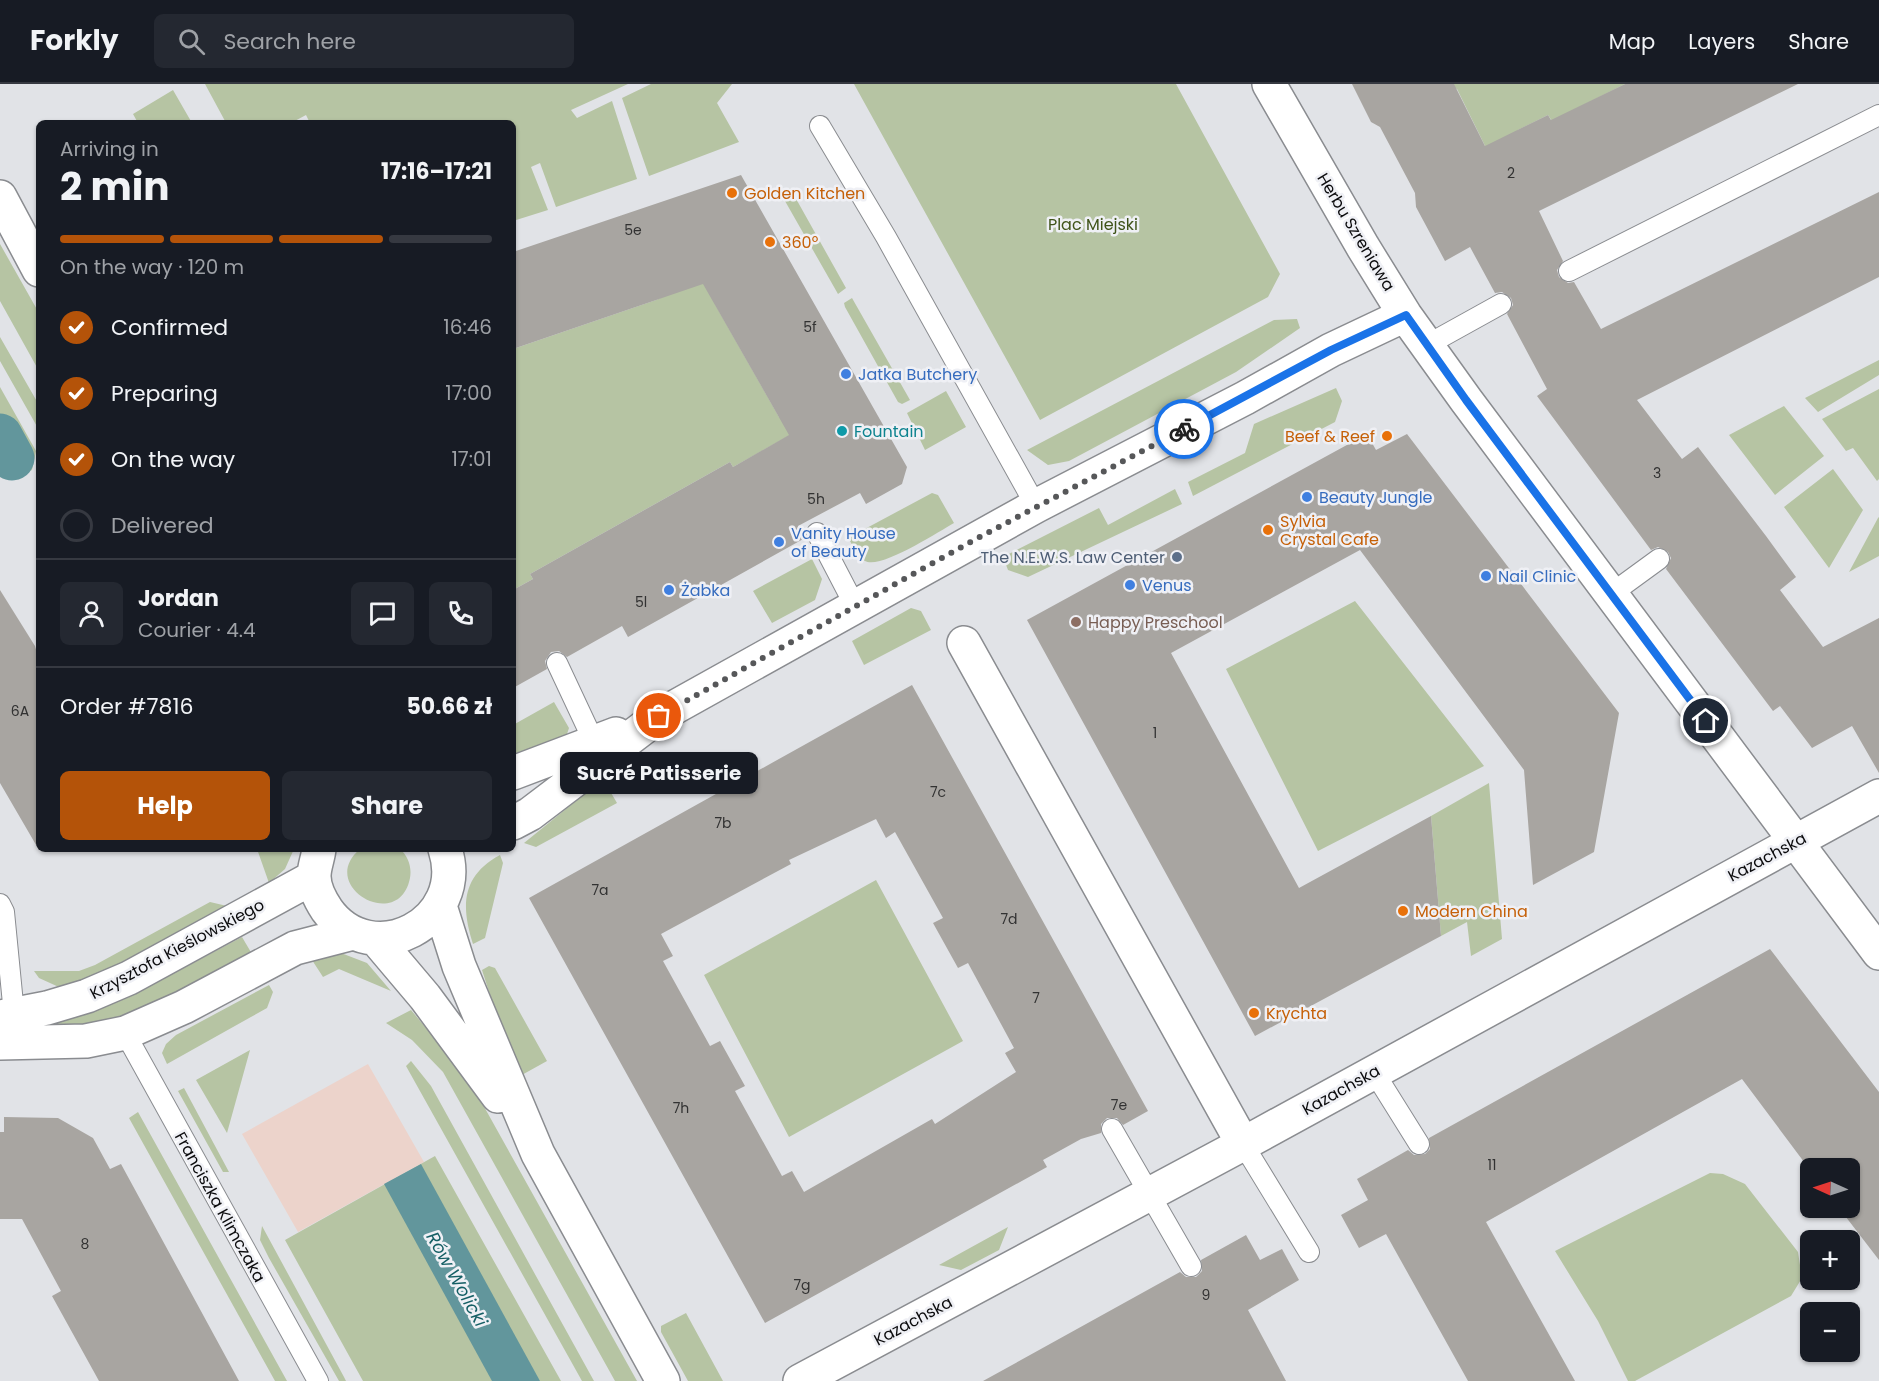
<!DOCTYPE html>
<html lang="en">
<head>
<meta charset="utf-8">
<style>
	body { margin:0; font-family:Poppins,sans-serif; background:#242831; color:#f1f3f6; height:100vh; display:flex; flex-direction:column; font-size:22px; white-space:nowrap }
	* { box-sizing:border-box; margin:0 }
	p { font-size:20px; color:#9ea1a6 }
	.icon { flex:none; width:33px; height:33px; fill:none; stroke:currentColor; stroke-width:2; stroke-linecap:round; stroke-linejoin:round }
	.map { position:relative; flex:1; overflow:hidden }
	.side { position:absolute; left:36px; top:36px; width:480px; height:732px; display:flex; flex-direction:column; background:#171b24; border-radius:9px; box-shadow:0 2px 4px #0004 }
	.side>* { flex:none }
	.needle { width:39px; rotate:273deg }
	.controls { position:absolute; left:1800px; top:1074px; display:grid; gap:12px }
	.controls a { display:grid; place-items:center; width:60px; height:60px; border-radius:9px; background:#171b24; box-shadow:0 2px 4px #0004; font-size:30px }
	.pin { position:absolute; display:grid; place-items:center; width:51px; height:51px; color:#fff; margin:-26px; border:3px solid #fff; border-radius:50%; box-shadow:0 2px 6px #0007 }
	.courier { position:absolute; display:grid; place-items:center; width:60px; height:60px; margin:-30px; border:4px solid #1a73e8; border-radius:50%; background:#fff; color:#222; box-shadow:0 2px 8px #0007 }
	.bubble { position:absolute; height:42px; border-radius:9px; background:#171b24; box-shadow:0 2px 4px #0004; font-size:20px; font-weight:700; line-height:42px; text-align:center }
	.headline em { font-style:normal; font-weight:700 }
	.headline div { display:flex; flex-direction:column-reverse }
	.headline { display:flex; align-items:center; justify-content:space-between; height:102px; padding:0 24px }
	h1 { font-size:39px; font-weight:700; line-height:45px }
	.bar { display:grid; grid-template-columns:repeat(4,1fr); gap:9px 6px; align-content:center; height:72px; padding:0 24px }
	.bar i { height:8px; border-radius:4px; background:#363941 }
	.bar .current { background:#b45309 }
	.bar p { grid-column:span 4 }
	.line { display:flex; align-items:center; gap:15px; padding:0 24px; border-top:2px solid #363941 }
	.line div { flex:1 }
	.round { display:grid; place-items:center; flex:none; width:63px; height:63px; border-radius:9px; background:#242831 }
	ol { padding:0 24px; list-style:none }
	li { display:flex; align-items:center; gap:18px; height:66px }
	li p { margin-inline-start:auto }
	li .icon { padding:6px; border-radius:50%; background:#b45309; color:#fff; stroke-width:4 }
	li:last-child { color:#9ea1a6 }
	li i { width:33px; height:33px; border:3px solid #363941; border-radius:50% }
	.cta { display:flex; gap:12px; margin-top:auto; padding:12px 24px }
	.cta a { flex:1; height:69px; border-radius:9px; background:#b45309; color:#fff; font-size:24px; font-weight:700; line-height:69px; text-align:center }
	.cta a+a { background:#242831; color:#f1f3f6 }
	header { display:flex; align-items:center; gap:36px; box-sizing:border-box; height:84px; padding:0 30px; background:#171b24; border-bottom:2px solid #363941 }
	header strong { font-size:28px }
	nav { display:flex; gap:33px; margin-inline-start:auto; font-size:21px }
	.search { width:420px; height:54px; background:#242831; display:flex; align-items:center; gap:15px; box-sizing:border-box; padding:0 21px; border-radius:9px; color:#9ea1a6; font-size:22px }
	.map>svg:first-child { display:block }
	.industrial { fill:#ecd3cb }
	.green { fill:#b6c4a3 }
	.water { fill:#62969c }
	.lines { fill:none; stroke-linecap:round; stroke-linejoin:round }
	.canal { stroke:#62969c; stroke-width:45 }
	.building { fill:#a8a5a1; fill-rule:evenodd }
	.lane-casing { stroke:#8a8c90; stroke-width:22 }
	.street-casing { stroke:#8a8c90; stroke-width:36 }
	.lane { stroke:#fff; stroke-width:20 }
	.street { stroke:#fff; stroke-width:33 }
	.done { stroke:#565759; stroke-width:6; stroke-dasharray:0 10.8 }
	.route { stroke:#1a73e8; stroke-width:8 }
	.food-dot { fill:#e8710a; stroke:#eff0f5; stroke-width:2 }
	.shop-dot { fill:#3f7fe0; stroke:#eff0f5; stroke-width:2 }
	.culture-dot { fill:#0f9aa8; stroke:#eff0f5; stroke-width:2 }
	.service-dot { fill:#5c6f8a; stroke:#eff0f5; stroke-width:2 }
	.education-dot { fill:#8d6e63; stroke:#eff0f5; stroke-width:2 }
	.labels { text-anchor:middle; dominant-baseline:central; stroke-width:5; stroke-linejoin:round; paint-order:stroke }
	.number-label { font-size:14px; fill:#323232 }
	.food-label { font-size:16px; fill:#c56008; stroke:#eff0f5; text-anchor:start }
	.park-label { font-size:16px; fill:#40541a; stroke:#eff0f5 }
	.street-label { font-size:16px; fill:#0b0b0d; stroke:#eff0f5 }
	.shop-label { font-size:16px; fill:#366cbe; stroke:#eff0f5; text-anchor:start }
	.culture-label { font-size:16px; fill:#0d838f; stroke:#eff0f5; text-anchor:start }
	.service-label { font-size:16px; fill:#4e5e75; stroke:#eff0f5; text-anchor:end }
	.education-label { font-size:16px; fill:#785e54; stroke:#eff0f5; text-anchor:start }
	.water-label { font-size:18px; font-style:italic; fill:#155f65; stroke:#eff0f5 }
</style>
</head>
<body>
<header>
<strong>Forkly</strong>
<div class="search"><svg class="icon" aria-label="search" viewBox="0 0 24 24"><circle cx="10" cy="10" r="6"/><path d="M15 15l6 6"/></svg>Search here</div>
<nav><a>Map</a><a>Layers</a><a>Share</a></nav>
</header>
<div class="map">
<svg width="1879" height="1297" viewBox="0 0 1879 1297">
	<rect width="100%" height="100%" fill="#e1e3e7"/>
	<!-- industrial -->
	<path class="industrial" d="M368 980 424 1078 298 1148 242 1050Z"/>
	<!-- green -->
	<path class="green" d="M205 0H628L571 26 577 34 612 17 637 95 556 123 540 79 531 83 548 126 513 137V39H310L306 31 291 39H234L225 37Z
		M651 0H732L717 19 739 58 649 92 622 14Z
		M854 0H1176L1280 190 1268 213 1040 336Z
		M1442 0H1625L1552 37 1548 31 1518 46 1490 72 1457 5Z
		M173 6 192 39H138L133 30Z
		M790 104 846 204 838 210 781 110Z
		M0 160 39 229V287L0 217Z
		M706 193 716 222 779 333 801 345 733 383 730 378 530 490 533 495 513 506V265L656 216Z
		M852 214 910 316 902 320 898 318 845 223 844 219Z
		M1297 235 1300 244 1236 288 1069 377 1048 381 1027 366 1274 236Z
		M0 253 39 321V346L0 277Z
		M1879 276V291L1818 328 1805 314Z
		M0 303 36 367 32 386 12 395 0 392Z
		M1336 304 1342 317 1335 338 1193 412 1188 398 1245 369 1254 340Z
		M1879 305V395L1877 397 1853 364 1846 367 1822 335Z
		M946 307 966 343 925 366 907 329Z
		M1784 322 1824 372 1775 411 1729 351Z
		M1833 385 1863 426 1829 484 1784 423Z
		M1175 405 1182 420 1028 493 1008 486 1003 473 1099 424 1108 441Z
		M932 409 938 411 954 439C938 448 880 486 865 477 857 473 853 461 848 454Z
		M1879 433V472L1849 488 1878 434Z
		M812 475 822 495 815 516 772 539 753 507Z
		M1355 517 1484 682 1318 767 1226 585Z
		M911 524 921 527 931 546 864 581 852 557Z
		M554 618 569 644 566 653 513 670V641Z
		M603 695 617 719 536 763 524 759Z
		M1489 699 1502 855 1471 872 1467 838 1441 852 1431 732Z
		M257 765H294L285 785 269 799Z
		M360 765H400C408 772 412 783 410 794 399 850 316 802 360 765Z
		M500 771 503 779 485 854 473 860C461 823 461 792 500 771Z
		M876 796 963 957 789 1053 704 891Z
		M210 818 227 822 91 895 61 904 39 894 34 887H79L95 881Z
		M242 853 252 870 165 917 99 941 20 943 90 928 127 914Z
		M341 869 367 879 391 907 339 885 323 893 312 876 329 870Z
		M489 882 495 884 547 977 520 992 506 961 482 886Z
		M269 901 273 908 267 924 167 980 162 969 166 960 176 951Z
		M411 926 457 981 482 1019 637 1297H615L443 988 412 956 386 939Z
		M250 966 227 1049 196 996Z
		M411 977 431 1002 594 1297H582L406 982Z
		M184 1004 229 1088H223L178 1007Z
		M138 1028 287 1297H275L129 1034Z
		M435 1072 561 1297H363L285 1156Z
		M1710 1089 1723 1090 1745 1100 1798 1168 1802 1194 1791 1212 1635 1297H1628L1598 1237 1555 1167Z
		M262 1142 344 1293 346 1297H339L269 1174 260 1156Z
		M1008 1143 999 1166 961 1186 939 1181Z
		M686 1229 723 1297H688L661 1248V1242Z"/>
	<!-- water -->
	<path class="water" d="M421 1080 540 1297H492L384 1100Z"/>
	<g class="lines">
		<!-- canal -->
		<path class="canal" d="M0 352 12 374"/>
	</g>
	<!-- building -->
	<path class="building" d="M1352 0H1454L1485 62 1548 31 1551 36 1625 0H1798L1539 127 1563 177 1557 186 1559 193 1568 199 1574 198 1601 245 1879 108V193L1637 316 1682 375 1698 363 1766 452 1796 493 1780 506 1823 563 1879 534V689L1852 642 1812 664 1780 622 1773 627 1666 485 1671 474 1668 468 1658 463 1651 466 1537 312 1547 305 1507 230 1513 221 1511 214 1502 208 1495 209 1470 163 1445 177 1416 123 1415 109 1380 43 1371 38Z
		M741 91 907 383 902 400 866 420 860 409 798 442 805 454 628 553 622 542 567 573 559 567 551 568 545 577 547 585 513 604V506L533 495 530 490 730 378 733 383 789 351 703 200 513 265V168Z
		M1367 350 1376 366 1407 350 1619 629 1594 768 1533 801 1524 686 1360 466 1171 569 1299 804 1431 732 1441 852 1255 952 1027 536Z
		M0 506 35 562 39 576V766L0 699Z
		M912 601 1148 1027 1123 1041 1117 1034H1107L1101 1040V1049L1081 1055 1043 1076 1047 1083 765 1239 529 814ZM876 735 886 754 895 748 943 834 933 839 958 884 968 879 1014 964 1005 969 1016 988 935 1040 932 1035 804 1108 792 1087 782 1092 735 1007 745 1002 720 957 710 962 679 906 663 877 673 872 661 850 791 780 789 776Z
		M1770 865 1879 1008V1176L1839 1124H1850V1084L1810 1086 1742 995 1486 1138 1575 1297H1468L1386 1150 1359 1164 1341 1131 1368 1116 1357 1095 1408 1066 1414 1071 1425 1070 1430 1065 1429 1054Z
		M4 1033 58 1034 93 1054 110 1085 121 1080 239 1297H99L52 1212 61 1207 22 1135H0V1048H4Z
		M1246 1151 1260 1176 1282 1165 1299 1196 1248 1226 1286 1297H983L1180 1188 1186 1193H1196L1202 1187 1201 1176Z"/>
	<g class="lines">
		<defs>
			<path id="lane" d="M820 42 886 153 1036 422
				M1569 187 1879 31
				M1427 261 1501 220
				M817 449 855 522
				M1611 510 1659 475
				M557 579 594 658
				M0 820 4 828 14 930
				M125 949 318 1297
				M1374 988 1419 1060
				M1112 1045 1191 1182
				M1243 1060 1309 1168"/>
			<path id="street" d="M1269 0 1363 163 1405 231 1466 316 1879 869
				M0 113 39 186
				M964 559 1243 1060
				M513 689 616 650
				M513 739 530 730 659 632 1036 422 1245 314 1331 266 1405 231
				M319 765C318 774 314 783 314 792 314 804 321 817 327 826 372 889 469 838 445 765
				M440 822 459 882 538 1070 663 1297
				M376 855 425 913 498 1012
				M0 933 47 924 87 912 129 894 314 793
				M0 959 86 957 125 949 184 923 295 864 353 849
				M800 1297 1243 1060 1879 712"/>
		</defs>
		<!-- lane casing -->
		<use href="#lane" class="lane-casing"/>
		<!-- street casing -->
		<use href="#street" class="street-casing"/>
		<!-- lane -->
		<use href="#lane" class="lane"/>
		<!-- street -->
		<use href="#street" class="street"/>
	</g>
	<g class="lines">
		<!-- done -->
		<path class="done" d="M659 632 976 455 1184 345"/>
		<!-- route -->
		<path class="route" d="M1184 345 1331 266 1406 231 1466 316 1706 637"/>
	</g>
	<!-- markers -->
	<g class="food-dot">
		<circle cx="732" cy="109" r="6"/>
		<circle cx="770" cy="158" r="6"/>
		<circle cx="1387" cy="352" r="6"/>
		<circle cx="1268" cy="446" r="6"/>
		<circle cx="1403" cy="827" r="6"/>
		<circle cx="1254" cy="929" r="6"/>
	</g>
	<g class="shop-dot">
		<circle cx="846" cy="290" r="6"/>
		<circle cx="1307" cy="413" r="6"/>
		<circle cx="779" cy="458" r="6"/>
		<circle cx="1486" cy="492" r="6"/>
		<circle cx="1130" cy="501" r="6"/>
		<circle cx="669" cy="506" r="6"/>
	</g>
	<circle class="culture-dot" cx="842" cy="347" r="6"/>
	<circle class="service-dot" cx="1177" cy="473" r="6"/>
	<circle class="education-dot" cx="1076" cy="538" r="6"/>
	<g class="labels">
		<!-- number labels -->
		<g class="number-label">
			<text x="1511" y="89">2</text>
			<text x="633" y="146">5e</text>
			<text x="810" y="243">5f</text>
			<text x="1657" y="389">3</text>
			<text x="816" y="415">5h</text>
			<text x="641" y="518">5l</text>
			<text x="20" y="627">6A</text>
			<text x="1155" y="649">1</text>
			<text x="938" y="708">7c</text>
			<text x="723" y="739">7b</text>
			<text x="600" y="806">7a</text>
			<text x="1009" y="835">7d</text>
			<text x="1036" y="914">7</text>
			<text x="1119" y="1021">7e</text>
			<text x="681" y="1024">7h</text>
			<text x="1492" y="1081">11</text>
			<text x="85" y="1160">8</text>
			<text x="802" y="1201">7g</text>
			<text x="1206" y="1211">9</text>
		</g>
		<!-- food labels -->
		<g class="food-label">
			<text x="744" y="109">Golden Kitchen</text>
			<text x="782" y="158">360°</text>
			<text x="1375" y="352" text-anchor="end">Beef &amp; Reef</text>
			<text x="1280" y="437">Sylvia<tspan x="1280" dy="18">Crystal Cafe</tspan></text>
			<text x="1415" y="827">Modern China</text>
			<text x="1266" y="929">Krychta</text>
		</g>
		<!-- park labels -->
		<g class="park-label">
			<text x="1093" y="140">Plac Miejski</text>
		</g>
		<!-- street labels -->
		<g class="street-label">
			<text transform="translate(1356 148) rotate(59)">Herbu Szreniawa</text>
			<text transform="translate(1767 773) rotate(-28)">Kazachska</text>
			<text transform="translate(177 865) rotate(-28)">Krzysztofa Kieślowskiego</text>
			<text transform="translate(1341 1006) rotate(-29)">Kazachska</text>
			<text transform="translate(220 1123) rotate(61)">Franciszka Klimczaka</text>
			<text transform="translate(913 1237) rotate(-28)">Kazachska</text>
		</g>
		<!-- shop labels -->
		<g class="shop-label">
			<text x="858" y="290">Jatka Butchery</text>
			<text x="1319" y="413">Beauty Jungle</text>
			<text x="791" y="449">Vanity House<tspan x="791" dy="18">of Beauty</tspan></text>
			<text x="1498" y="492">Nail Clinic</text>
			<text x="1142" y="501">Venus</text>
			<text x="681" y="506">Żabka</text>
		</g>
		<!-- culture labels -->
		<g class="culture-label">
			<text x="854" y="347">Fountain</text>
		</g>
		<!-- service labels -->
		<g class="service-label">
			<text x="1165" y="473">The N.E.W.S. Law Center</text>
		</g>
		<!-- education labels -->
		<g class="education-label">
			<text x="1088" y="538">Happy Preschool</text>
		</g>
		<!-- water labels -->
		<g class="water-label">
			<text transform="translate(457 1195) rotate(61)">Rów Wolicki</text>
		</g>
	</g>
</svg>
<div class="controls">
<a><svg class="needle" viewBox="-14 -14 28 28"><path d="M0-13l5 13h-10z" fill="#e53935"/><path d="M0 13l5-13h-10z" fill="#9ea1a6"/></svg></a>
<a>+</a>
<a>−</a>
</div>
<div class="pin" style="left:659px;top:632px;background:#ea580c"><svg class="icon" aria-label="bag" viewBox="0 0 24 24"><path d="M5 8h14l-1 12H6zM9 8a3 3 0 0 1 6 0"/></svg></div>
<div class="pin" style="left:1706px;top:637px;background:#1f2937"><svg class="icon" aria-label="home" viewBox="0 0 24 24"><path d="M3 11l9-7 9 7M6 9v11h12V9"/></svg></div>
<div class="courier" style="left:1184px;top:345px"><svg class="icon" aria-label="bike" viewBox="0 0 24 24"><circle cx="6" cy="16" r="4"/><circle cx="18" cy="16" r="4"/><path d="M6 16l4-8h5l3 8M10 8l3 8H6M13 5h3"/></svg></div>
<div class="bubble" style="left:560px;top:668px;width:198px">Sucré Patisserie</div>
<section class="side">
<div class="headline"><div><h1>2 min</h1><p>Arriving in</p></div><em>17:16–17:21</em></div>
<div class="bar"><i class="current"></i><i class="current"></i><i class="current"></i><i></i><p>On the way · 120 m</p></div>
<ol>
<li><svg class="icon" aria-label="check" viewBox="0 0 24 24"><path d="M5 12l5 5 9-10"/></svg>Confirmed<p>16:46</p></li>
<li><svg class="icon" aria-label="check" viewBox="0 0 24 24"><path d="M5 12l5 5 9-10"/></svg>Preparing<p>17:00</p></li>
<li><svg class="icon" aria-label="check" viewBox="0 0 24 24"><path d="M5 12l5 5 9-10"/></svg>On the way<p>17:01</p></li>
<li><i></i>Delivered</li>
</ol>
<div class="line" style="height:108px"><a class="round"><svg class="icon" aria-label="person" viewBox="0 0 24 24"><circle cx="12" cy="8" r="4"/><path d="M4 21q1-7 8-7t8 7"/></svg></a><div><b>Jordan</b><p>Courier · 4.4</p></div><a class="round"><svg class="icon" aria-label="chat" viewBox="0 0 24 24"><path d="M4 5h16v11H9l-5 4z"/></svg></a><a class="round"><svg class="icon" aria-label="phone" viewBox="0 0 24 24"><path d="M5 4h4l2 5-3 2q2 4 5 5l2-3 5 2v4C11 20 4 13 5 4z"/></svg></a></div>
<div class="line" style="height:78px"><div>Order #7816</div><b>50.66 zł</b></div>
<div class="cta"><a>Help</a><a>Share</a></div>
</section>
</div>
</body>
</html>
